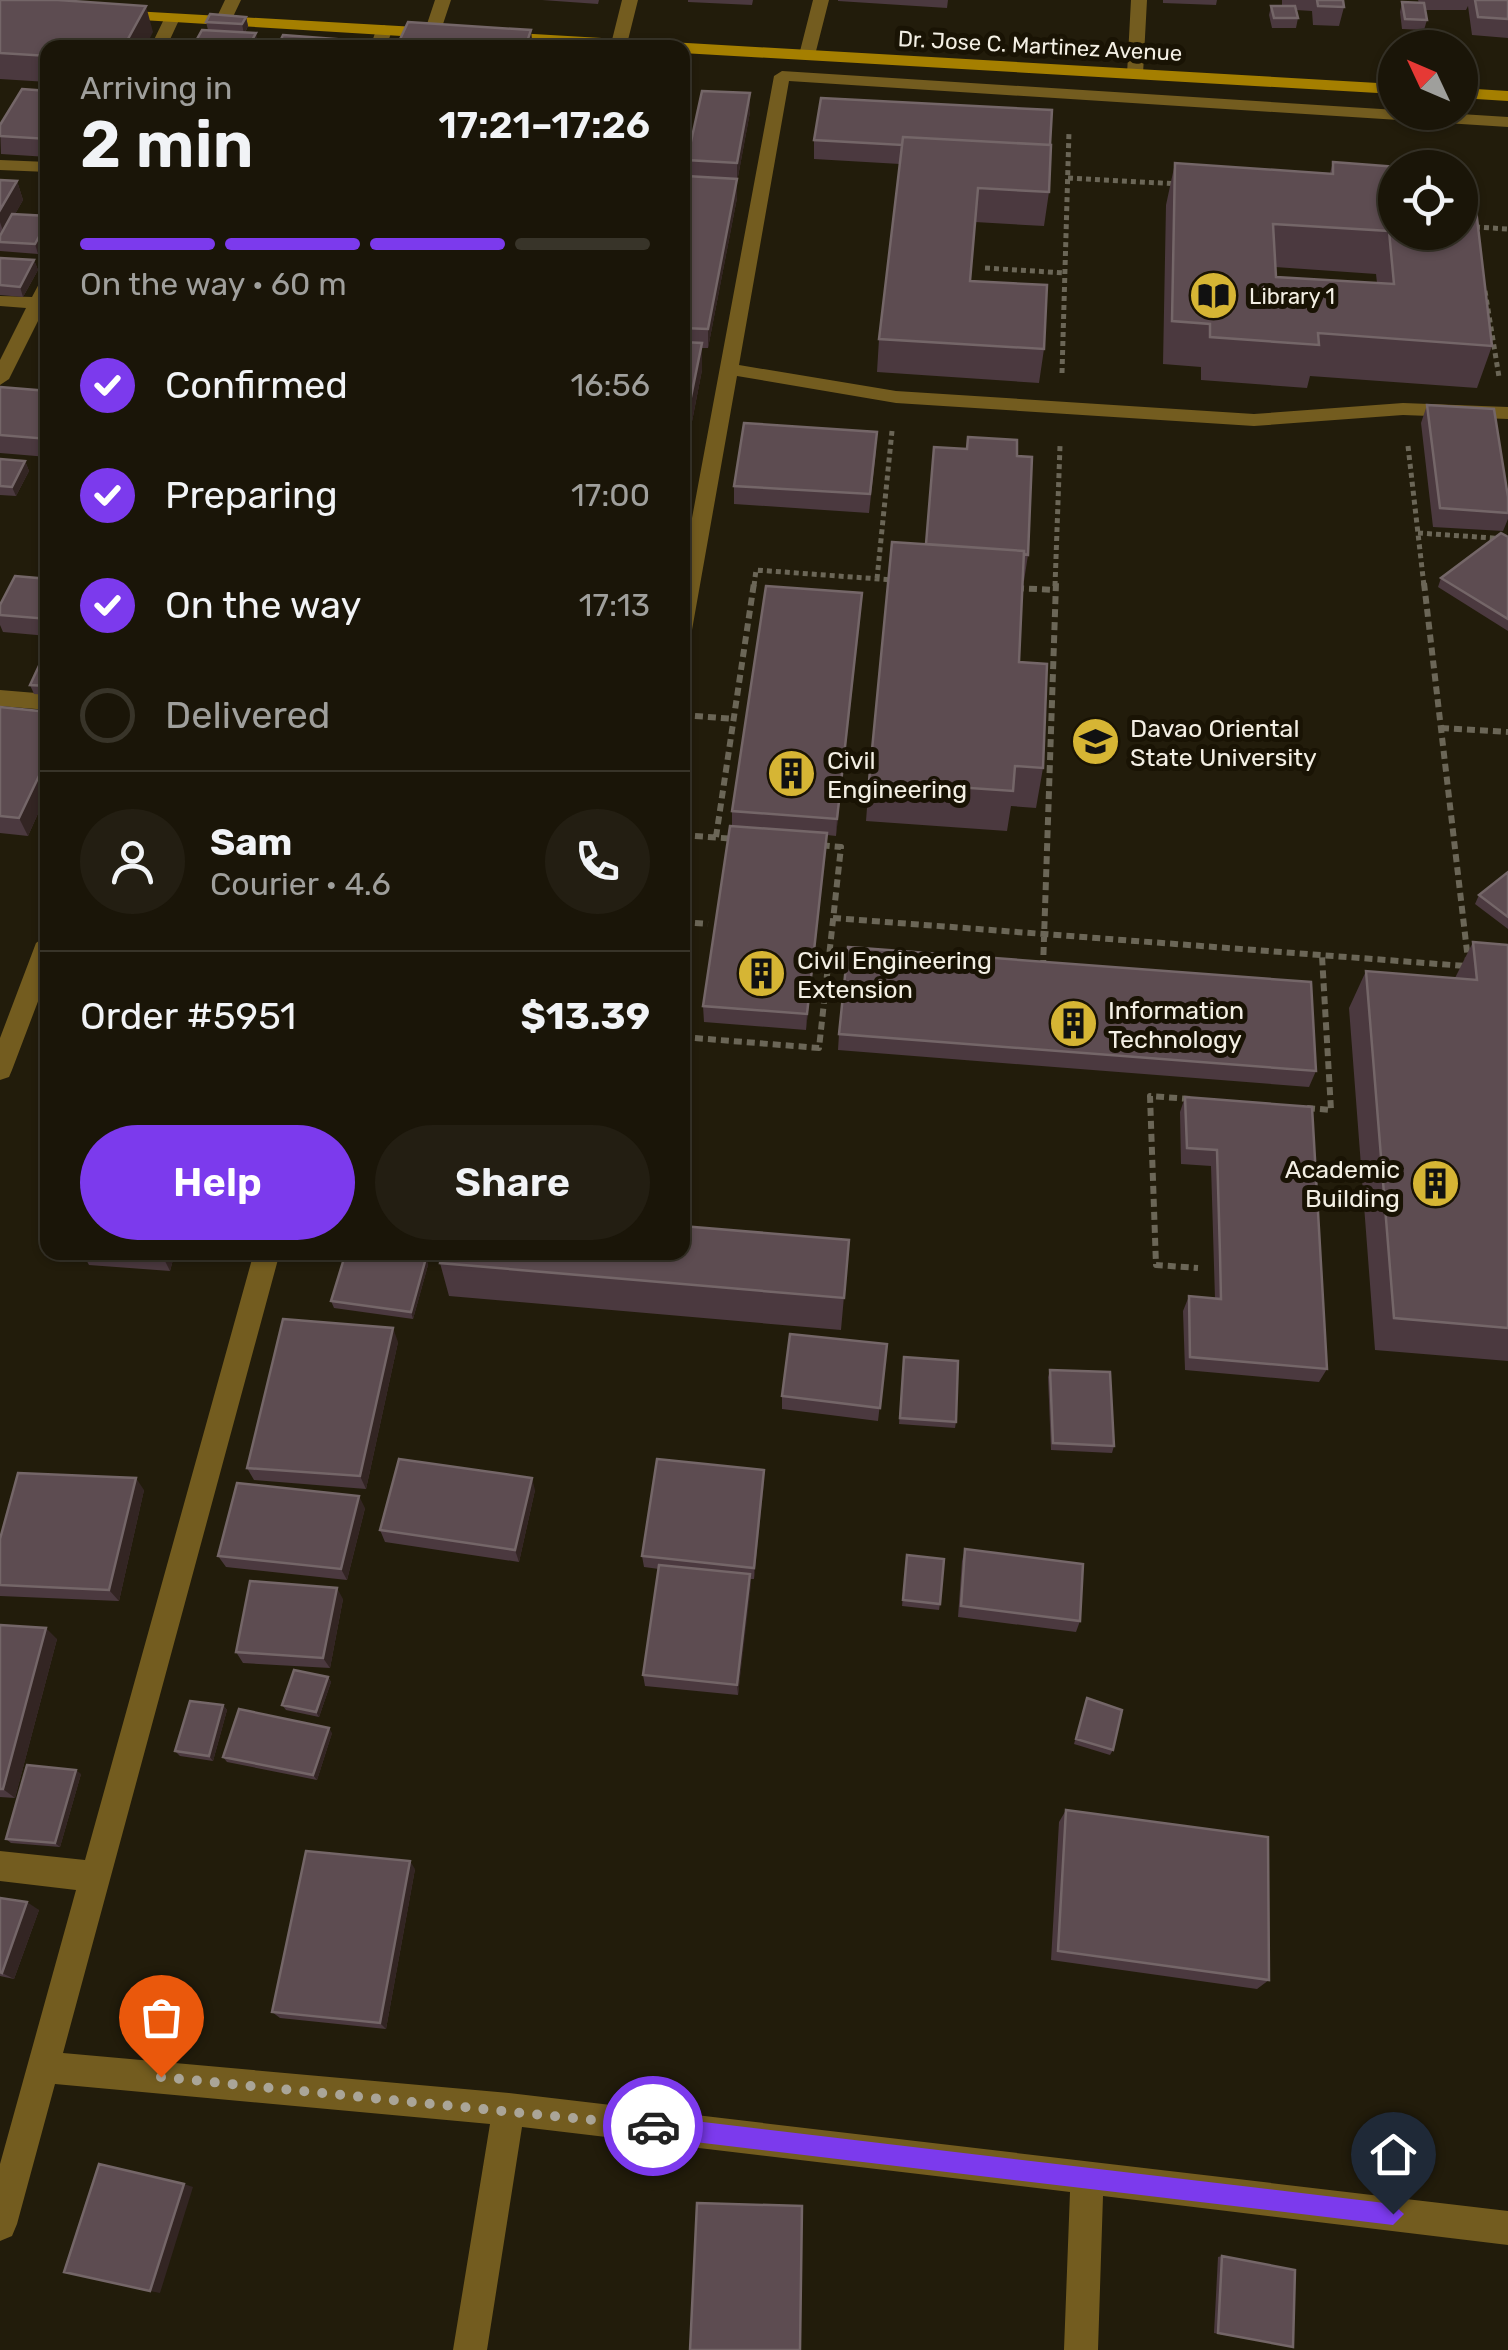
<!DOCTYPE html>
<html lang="en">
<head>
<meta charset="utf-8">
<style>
	body { margin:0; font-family:Rubik,sans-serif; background:#231e12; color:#f1f3f6; height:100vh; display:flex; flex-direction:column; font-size:38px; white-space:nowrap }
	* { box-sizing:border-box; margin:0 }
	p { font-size:32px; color:#9f9f9c }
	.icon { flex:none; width:55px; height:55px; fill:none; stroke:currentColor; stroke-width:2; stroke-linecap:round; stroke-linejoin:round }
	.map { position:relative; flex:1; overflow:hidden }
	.panel { position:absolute; left:40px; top:40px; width:650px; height:1220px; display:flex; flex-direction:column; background:#1a1508; border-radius:20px; box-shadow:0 2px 8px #0004,0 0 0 2px #383429 }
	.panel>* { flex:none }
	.needle { width:65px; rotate:314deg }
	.controls { position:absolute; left:1378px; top:30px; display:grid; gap:20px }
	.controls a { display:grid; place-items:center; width:100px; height:100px; border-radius:50%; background:#1a1508; box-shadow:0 2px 8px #0004,0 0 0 2px #383429; font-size:50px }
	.pin { position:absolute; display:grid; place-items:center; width:85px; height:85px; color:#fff; margin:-102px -42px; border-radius:50% 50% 50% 0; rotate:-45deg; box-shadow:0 0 10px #0007 }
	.pin .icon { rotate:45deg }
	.courier { position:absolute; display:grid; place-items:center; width:100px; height:100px; margin:-50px; border:8px solid #7c3aed; border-radius:50%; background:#fff; color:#222; box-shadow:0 2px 12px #0007 }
	.headline em { font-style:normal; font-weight:600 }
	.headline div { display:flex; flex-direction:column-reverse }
	.headline { display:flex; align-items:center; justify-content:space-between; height:170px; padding:0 40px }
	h1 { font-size:65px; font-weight:600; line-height:75px }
	.bar { display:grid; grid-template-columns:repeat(4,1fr); gap:15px 10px; align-content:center; height:120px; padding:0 40px }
	.bar i { height:12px; border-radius:8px; background:#383429 }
	.bar .active { background:#7c3aed }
	.bar p { grid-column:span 4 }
	.line { display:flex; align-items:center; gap:25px; padding:0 40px; border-top:2px solid #383429 }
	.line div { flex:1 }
	.round { display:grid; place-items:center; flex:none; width:105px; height:105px; border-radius:52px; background:#231e12 }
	ol { padding:0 40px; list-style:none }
	li { display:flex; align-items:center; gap:30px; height:110px }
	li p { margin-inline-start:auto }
	li .icon { padding:10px; border-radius:50%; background:#7c3aed; color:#fff; stroke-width:4 }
	li:last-child { color:#9f9f9c }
	li i { width:55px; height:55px; border:5px solid #383429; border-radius:50% }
	.cta { display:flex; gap:20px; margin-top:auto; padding:20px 40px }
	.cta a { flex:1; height:115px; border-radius:60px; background:#7c3aed; color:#fff; font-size:40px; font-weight:600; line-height:115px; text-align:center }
	.cta a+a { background:#231e12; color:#f1f3f6 }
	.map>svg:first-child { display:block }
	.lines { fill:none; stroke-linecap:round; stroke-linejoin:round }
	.path-far1 { stroke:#6b6657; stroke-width:5; stroke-dasharray:5 4; stroke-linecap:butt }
	.path { stroke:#6b6657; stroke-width:6; stroke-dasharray:8 5; stroke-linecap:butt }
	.lane { fill:#735c1f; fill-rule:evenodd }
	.street { fill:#735c1f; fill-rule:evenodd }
	.secondary { fill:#a57f00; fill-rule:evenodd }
	.wall { fill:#4b393f; fill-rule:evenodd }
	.shaded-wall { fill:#332523 }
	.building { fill:#5d4c51; stroke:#746668; stroke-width:2.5; fill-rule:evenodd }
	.route { fill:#7c3aed }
	.done { stroke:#aaa598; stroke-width:10; stroke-dasharray:0 18 }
	.labels { text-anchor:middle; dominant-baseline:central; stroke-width:10; stroke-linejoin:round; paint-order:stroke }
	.far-street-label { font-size:22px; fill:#f3efe4; stroke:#191304 }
	.far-poi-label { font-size:22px; fill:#f3efe4; stroke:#191304; text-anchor:start }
	.poi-label { font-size:25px; fill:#f3efe4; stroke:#191304; text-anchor:start }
</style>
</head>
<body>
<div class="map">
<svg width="1508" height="2350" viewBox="0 0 1508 2350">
	<rect width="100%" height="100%" fill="#221c0b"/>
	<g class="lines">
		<!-- path-far1 -->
		<path class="path-far1" d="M1068 178 1179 184
			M1475 227 1508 229
			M985 268 1065 273
			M1485 291 1499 377
			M1062 373 1069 131
			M1408 446 1424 586
			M1418 533 1508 539
			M877 579 892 431
			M754 586 756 570 893 580
			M1055 586 1060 446"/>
		<!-- path -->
		<path class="path" d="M1424 583 1468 960
			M1016 588 1054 590
			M682 715 734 719
			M1441 728 1508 732
			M682 835 736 839
			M716 837 754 583
			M833 918 1465 966
			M682 922 708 924
			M1043 968 1056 583
			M682 1037 819 1048 841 847 818 845
			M1190 1099 1150 1096 1156 1265 1198 1268
			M1307 1108 1331 1110 1322 956"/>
		<!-- lane -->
		<path class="lane" d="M782 71 1508 117V127L789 81 739 365 896 391 1254 414 1403 403 1508 407V419L1403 415 1254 426 896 403 737 376 692 630 682 637V572L774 76Z"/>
		<!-- street -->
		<path class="street" d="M225 0H241L231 21 223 26 215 21Z
			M435 0H451L440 33 432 38 424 33Z
			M622 0H638L627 44 614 48 611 44Z
			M813 0H829L815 55 807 60 799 55Z
			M1131 0H1147L1143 74 1135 79 1127 74Z
			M166 15 180 18 166 48H150Z
			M384 25 392 30 386 48H370L376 30Z
			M0 160 48 162V172L0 170Z
			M48 277V301L9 379 0 385V360L26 308 0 306V296L32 297 42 278Z
			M0 690 48 694V710L0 706Z
			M48 934V975L12 1070 9 1077 0 1080V1038L36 943Z
			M254 1252H280L63 2053 509 2093 1508 2211V2245L1103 2196 1098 2350H1064L1070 2192 522 2127 487 2350H453L490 2124 55 2084 17 2224 12 2236 0 2241V2164L76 1890 0 1881V1851L85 1860Z"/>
		<!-- secondary -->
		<path class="secondary" d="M115 10 434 28 442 33 434 38 109 18V12Z
			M499 32 1395 84V94L682 53V48H593L493 40 491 37Z
			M1460 88 1508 91V101L1460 98Z"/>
	</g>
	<!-- wall -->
	<path class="wall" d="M0 0 153 32 48 48V82L0 79Z
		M542 0H599L598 4Z
		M688 0H753L752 5 688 2Z
		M838 0H948L947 8 838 1Z
		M1163 0H1217L1216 5 1163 3Z
		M1282 0H1343L1344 7 1339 26 1313 25 1312 11 1296 10 1298 18 1296 28H1272L1269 15 1271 6H1282Z
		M1418 0H1508V38L1472 35 1468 6 1466 10H1425L1427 20 1424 30 1402 29 1400 12 1402 2 1419 3Z
		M246 17 248 26 245 33 258 43 256 46 275 47 199 48 197 39 208 30 206 22Z
		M48 91V157L1 154 0 125Z
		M821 98 1049 192 1044 226 975 222 970 281 1044 349 1039 383 877 372 879 339 900 164 814 159V140Z
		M750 112 737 182V198L708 348H702V370L682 473V191L687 176V160Z
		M1333 162 1492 346 1477 388 1310 376 1307 388 1201 380V367L1163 364 1166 205 1175 163 1330 173ZM1275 267 1376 274 1377 283 1276 277Z
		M0 180 17 181 23 200 15 214 48 216 38 254 0 251Z
		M0 258 34 260 38 270 23 297 0 295Z
		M48 357V390L40 371Z
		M0 387 48 391V457L0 453Z
		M1427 405 1508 497V519L1503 531 1433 527 1421 423Z
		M876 450 869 513 734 504V486Z
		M1017 456 1028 555 1024 581H1022L1019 662 1043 768 1036 808 1011 806 1007 831 866 821 869 781Z
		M0 459 25 461 29 471 16 496 0 495Z
		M1508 537V631L1438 587 1441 578Z
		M48 579V636L3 632 0 625V605Z
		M862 593 836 836 827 835 806 1030 704 1022 703 1006 732 826V811Z
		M48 656V695L34 694 30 685Z
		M0 707 48 712V791L28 836 0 833Z
		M1508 872V929L1475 904 1479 895Z
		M1473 942 1508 945V1361L1375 1350 1349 1008 1366 971 1455 978Z
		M839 1034 1316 1071 1309 1087 838 1050Z
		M1185 1097 1312 1107 1327 1369 1319 1382 1185 1370 1183 1311 1189 1296 1215 1299 1211 1166 1181 1164 1180 1112Z
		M849 1240 841 1330 449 1296 440 1263Z
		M82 1252H175L170 1271 89 1265Z
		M426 1258 428 1265 413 1319 334 1308 331 1301Z
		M398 1342 366 1489 254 1480 247 1468Z
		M887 1344 878 1421 782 1409V1396Z
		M903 1364 956 1422 955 1428 899 1424Z
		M1050 1370 1114 1446 1112 1453 1051 1450 1048 1377Z
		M764 1470 754 1579H750L738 1695 645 1686 643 1675 659 1569 644 1567 642 1556Z
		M144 1490 119 1601 0 1596V1539Z
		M535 1490 519 1562 385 1542 380 1530Z
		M365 1508 347 1580 226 1567 218 1556Z
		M965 1549 1080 1621 1076 1632 958 1617 962 1561Z
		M907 1555 940 1604 939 1610 902 1606Z
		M343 1599 330 1668 243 1663 236 1652Z
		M0 1625 57 1639 15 1798 0 1797Z
		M328 1677 331 1682 319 1717 286 1710 282 1705Z
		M1087 1698 1113 1750 1110 1755 1074 1744Z
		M223 1705 227 1710 213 1761 180 1756 175 1751Z
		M332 1733 317 1780 227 1762 223 1757Z
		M81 1774 60 1847 11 1843 6 1839Z
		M1066 1810 1269 1980 1257 1989 1051 1960 1059 1822Z
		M415 1869 386 2029 280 2018 272 2012Z
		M0 1898 39 1910 14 1979 0 1976Z
		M1222 2256 1293 2347 1214 2333 1218 2257Z"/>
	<!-- shaded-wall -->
	<path class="shaded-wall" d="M146 6 153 32 145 48H123Z
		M246 17 248 26 244 34 242 24Z
		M531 30 533 48H525Z
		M256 33 258 43 256 48H252L251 42Z
		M750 93V112L737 182V163Z
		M737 179V198L708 348V329Z
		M17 181 23 200 4 234 0 222V210Z
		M48 220V236L38 254 35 244Z
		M34 260 38 270 23 297 20 287Z
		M702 343V370L682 473V441Z
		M25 461 29 471 16 496 12 487Z
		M862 593 861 611 836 836 837 819Z
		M48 757V791L28 836 19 818Z
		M827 833 826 850 806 1030 807 1014Z
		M164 1252H175L170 1271 163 1257Z
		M426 1258 428 1265 413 1319 411 1312Z
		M393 1328 398 1342 366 1489 360 1476Z
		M764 1470V1482L754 1579V1568Z
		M136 1478 144 1490 119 1601 109 1590Z
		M532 1478 535 1490 519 1562 515 1550Z
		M359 1496 365 1508 347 1580 341 1569Z
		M750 1574 751 1585 738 1695 737 1685Z
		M337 1588 343 1599 330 1668 323 1658Z
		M46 1628 57 1639 15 1798 3 1789Z
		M328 1677 331 1682 319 1717 316 1712Z
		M223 1705 227 1710 213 1761 209 1756Z
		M329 1728 332 1733 317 1780 313 1775Z
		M76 1770 81 1774 60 1847 55 1843Z
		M410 1861 415 1869 386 2029 380 2023Z
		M27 1902 39 1910 14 1979 2 1973Z
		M184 2184 193 2187 160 2293 150 2291Z"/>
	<!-- building -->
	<path class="building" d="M0 0H58L146 6 123 48H48V56L0 53Z
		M1317 0H1343L1344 7 1318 6Z
		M1475 0H1508V19L1478 17Z
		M1402 2 1424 3 1427 20 1405 19Z
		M1271 6H1295L1298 18H1274Z
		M210 14 246 17 242 24 206 22Z
		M408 22 531 30 525 48H396Z
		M202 30 256 33 251 42 197 39Z
		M283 35 350 40 347 48H277Z
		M244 45 275 47 243 48Z
		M22 89 48 91V139L0 136V125Z
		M702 91 750 93 737 163 687 160Z
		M821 98 1052 110 1050 145 903 137 902 145 814 140Z
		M903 137 1051 145 1049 192 978 188 970 281 1047 285 1044 349 879 339Z
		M1333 162 1411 168H1395V232H1460V183L1473 184 1492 346 1318 333 1319 345 1210 337V324L1172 321 1175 163 1333 174ZM1273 224 1389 231 1394 284 1276 277Z
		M686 176 737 179 708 329 682 328V191Z
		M0 180 17 181 0 210Z
		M12 214 48 216V220L35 244 0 242V236Z
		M0 258 34 260 20 287 0 285Z
		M682 342 702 343 682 441Z
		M48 357V371H40Z
		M0 387 48 391V439L0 435Z
		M1427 405 1494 409 1508 497V513L1440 508Z
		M744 423 877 432 870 494 734 486Z
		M968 437 1017 440V456L1032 457 1028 555 1024 554V551L926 544 934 447 967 449Z
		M0 459 25 461 12 487 0 486Z
		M1501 533 1508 537V619L1441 578Z
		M892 542 1024 551 1019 662 1047 664 1043 768 1015 766 1013 791 869 781Z
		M15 576 48 579V619L0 615V605Z
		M766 586 862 593 837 819 732 811Z
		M44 655 48 656V686L30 685Z
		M0 707 48 712V757L19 818 0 816Z
		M730 826 827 833 807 1014 703 1006Z
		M1508 872V917L1479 895Z
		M1473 942 1508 945V1328L1394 1318 1366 971 1477 980Z
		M848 947 1311 982 1316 1071 839 1034Z
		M1185 1097 1312 1107 1327 1369 1190 1357 1189 1296 1221 1299 1220 1254 1217 1150 1187 1148Z
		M682 1226 849 1240 844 1298 440 1263 442 1252H682Z
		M103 1252H164L163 1257Z
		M346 1252H384L426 1258 411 1312 331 1301Z
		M283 1319 393 1328 360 1476 247 1468Z
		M790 1334 887 1344 880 1408 782 1396Z
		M904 1357 958 1361 956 1422 900 1418Z
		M1050 1370 1110 1372 1114 1446 1053 1443Z
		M399 1459 532 1478 515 1550 380 1530Z
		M657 1459 764 1470 754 1568 642 1556Z
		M18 1473 136 1478 109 1590 0 1585V1539Z
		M237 1483 359 1496 341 1569 218 1556Z
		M965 1549 1083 1564 1080 1621 961 1606Z
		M907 1555 944 1559 940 1604 903 1600Z
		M659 1565 750 1574 737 1685 643 1675Z
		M250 1581 337 1588 323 1658 236 1652Z
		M0 1625 46 1628 3 1789H0Z
		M294 1670 328 1677 316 1712 282 1705Z
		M1087 1698 1122 1710 1113 1750 1076 1739Z
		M190 1701 223 1705 209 1756 175 1751Z
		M239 1709 329 1728 313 1775 223 1757Z
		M27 1765 76 1770 55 1843 6 1839Z
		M1066 1810 1268 1837 1269 1980 1058 1951Z
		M306 1851 410 1861 380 2023 272 2012Z
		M0 1898 27 1902 2 1973 0 1972Z
		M99 2164 184 2184 150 2291 64 2272Z
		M697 2203 802 2206 800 2350H690Z
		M1222 2256 1295 2270 1293 2347 1218 2333Z"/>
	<!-- route -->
	<path class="route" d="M653 2116 1393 2204 1404 2214 1393 2225 653 2137 643 2126Z"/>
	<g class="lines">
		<!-- done -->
		<path class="done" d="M161 2077 653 2126"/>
	</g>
	<!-- icons -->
	<defs>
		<symbol id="library-disc" viewBox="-11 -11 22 22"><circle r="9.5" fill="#d6b534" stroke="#191304"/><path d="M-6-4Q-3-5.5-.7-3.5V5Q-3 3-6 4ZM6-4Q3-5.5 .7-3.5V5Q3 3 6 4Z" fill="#111"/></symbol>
		<symbol id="university-disc" viewBox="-11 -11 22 22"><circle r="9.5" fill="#d6b534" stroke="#191304"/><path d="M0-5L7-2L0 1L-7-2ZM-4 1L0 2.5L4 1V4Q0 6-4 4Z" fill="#111"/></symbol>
		<symbol id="building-disc" viewBox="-11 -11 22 22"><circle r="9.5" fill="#d6b534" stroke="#191304"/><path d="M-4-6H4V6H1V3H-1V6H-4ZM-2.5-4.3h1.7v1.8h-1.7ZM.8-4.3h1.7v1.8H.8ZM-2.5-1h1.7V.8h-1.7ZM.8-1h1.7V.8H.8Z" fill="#111"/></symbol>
	</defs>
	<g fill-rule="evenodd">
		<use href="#library-disc" x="1186" y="268" width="55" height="55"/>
		<use href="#university-disc" x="1068" y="714" width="55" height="55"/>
		<use href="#building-disc" x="764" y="746" width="55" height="55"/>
		<use href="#building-disc" x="734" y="946" width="55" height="55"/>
		<use href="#building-disc" x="1046" y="996" width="55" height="55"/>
		<use href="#building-disc" x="1408" y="1156" width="55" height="55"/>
	</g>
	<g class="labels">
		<!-- far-street labels -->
		<g class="far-street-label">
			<text transform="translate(1040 46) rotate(3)">Dr. Jose C. Martinez Avenue</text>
		</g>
		<!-- far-poi labels -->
		<g class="far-poi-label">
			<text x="1249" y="296">Library 1</text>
		</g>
		<!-- poi labels -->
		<g class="poi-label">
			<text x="1130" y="728">Davao Oriental<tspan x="1130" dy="29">State University</tspan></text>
			<text x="827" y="760">Civil<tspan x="827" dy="29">Engineering</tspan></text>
			<text x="797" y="960">Civil Engineering<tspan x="797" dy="29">Extension</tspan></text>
			<text x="1108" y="1010">Information<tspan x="1108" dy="29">Technology</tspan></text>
			<text x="1400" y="1169" text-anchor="end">Academic<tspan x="1400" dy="29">Building</tspan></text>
		</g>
	</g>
</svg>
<div class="controls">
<a><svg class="needle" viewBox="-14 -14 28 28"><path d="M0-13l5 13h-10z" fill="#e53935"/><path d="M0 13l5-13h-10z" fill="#9f9f9c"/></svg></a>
<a><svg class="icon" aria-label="locate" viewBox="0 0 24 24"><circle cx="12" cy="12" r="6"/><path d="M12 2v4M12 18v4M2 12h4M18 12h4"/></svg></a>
</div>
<div class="pin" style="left:161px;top:2077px;background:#ea580c"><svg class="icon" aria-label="bag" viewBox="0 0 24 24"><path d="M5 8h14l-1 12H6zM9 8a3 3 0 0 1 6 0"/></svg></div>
<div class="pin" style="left:1393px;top:2214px;background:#1f2937"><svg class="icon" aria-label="home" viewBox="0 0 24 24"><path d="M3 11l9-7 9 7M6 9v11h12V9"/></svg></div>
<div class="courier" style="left:653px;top:2126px"><svg class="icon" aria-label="car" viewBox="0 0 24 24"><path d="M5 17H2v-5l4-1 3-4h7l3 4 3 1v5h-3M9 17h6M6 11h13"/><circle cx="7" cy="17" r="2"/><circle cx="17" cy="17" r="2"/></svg></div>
<section class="panel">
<div class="headline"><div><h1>2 min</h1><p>Arriving in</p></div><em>17:21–17:26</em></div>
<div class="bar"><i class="active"></i><i class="active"></i><i class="active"></i><i></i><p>On the way · 60 m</p></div>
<ol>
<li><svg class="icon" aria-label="check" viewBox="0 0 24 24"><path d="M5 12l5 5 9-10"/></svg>Confirmed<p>16:56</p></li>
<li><svg class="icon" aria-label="check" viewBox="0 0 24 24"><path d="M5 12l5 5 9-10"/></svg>Preparing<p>17:00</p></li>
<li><svg class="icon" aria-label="check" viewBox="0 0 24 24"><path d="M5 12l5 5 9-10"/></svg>On the way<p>17:13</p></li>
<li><i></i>Delivered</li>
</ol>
<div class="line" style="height:180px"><a class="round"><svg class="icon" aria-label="person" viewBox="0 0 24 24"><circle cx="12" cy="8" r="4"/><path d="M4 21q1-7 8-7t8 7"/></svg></a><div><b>Sam</b><p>Courier · 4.6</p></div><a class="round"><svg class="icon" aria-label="phone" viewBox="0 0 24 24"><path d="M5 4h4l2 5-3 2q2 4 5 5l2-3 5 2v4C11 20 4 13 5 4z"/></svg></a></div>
<div class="line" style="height:130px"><div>Order #5951</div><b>$13.39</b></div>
<div class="cta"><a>Help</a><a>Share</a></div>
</section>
</div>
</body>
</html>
